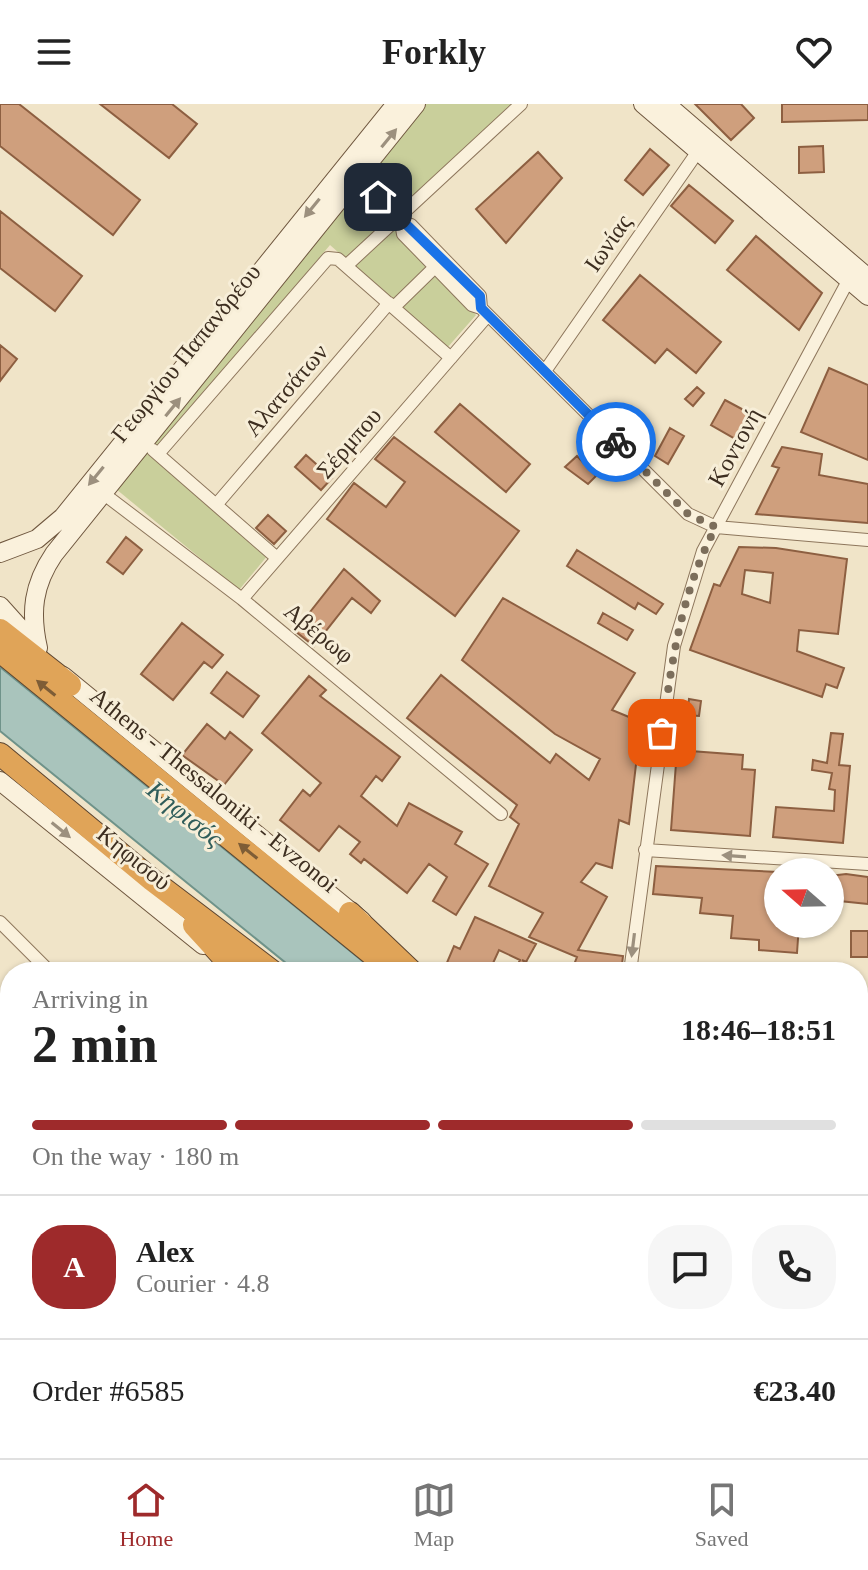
<!DOCTYPE html>
<html lang="en">
<head>
<meta charset="utf-8">
<style>
	body { margin:0; font-family:Georgia,serif; background:#f6f6f6; color:#222; height:100vh; display:flex; flex-direction:column; font-size:30px; white-space:nowrap }
	* { box-sizing:border-box; margin:0 }
	p { font-size:26px; color:#767676 }
	.icon { flex:none; width:44px; height:44px; fill:none; stroke:currentColor; stroke-width:2; stroke-linecap:round; stroke-linejoin:round }
	.map { position:relative; flex:1; overflow:hidden }
	.side { position:absolute; left:0px; top:858px; width:868px; height:496px; display:flex; flex-direction:column; background:#fff; border-radius:32px 32px 0 0; box-shadow:0 2px 6px #0004 }
	.side>* { flex:none }
	.needle { width:52px; rotate:290deg }
	.tools { position:absolute; left:764px; top:754px; display:grid; gap:16px }
	.tools a { display:grid; place-items:center; width:80px; height:80px; border-radius:50%; background:#fff; box-shadow:0 2px 6px #0004; font-size:40px }
	.pin { position:absolute; display:grid; place-items:center; width:68px; height:68px; color:#fff; margin:-34px; border-radius:16px; box-shadow:0 4px 12px #0006 }
	.courier { position:absolute; display:grid; place-items:center; width:80px; height:80px; margin:-40px; border:6px solid #1a73e8; border-radius:50%; background:#fff; color:#222; box-shadow:0 2px 10px #0007 }
	.summary em { font-style:normal; font-weight:800 }
	.summary div { display:flex; flex-direction:column-reverse }
	.summary { display:flex; align-items:center; justify-content:space-between; height:136px; padding:0 32px }
	h1 { font-size:52px; font-weight:800; line-height:60px }
	.bar { display:grid; grid-template-columns:repeat(4,1fr); gap:12px 8px; align-content:center; height:96px; padding:0 32px }
	.bar i { height:10px; border-radius:6px; background:#e0e0e0 }
	.bar .on { background:#9e2a2b }
	.bar p { grid-column:span 4 }
	.line { display:flex; align-items:center; gap:20px; padding:0 32px; border-top:2px solid #e0e0e0 }
	.line div { flex:1 }
	.round { display:grid; place-items:center; flex:none; width:84px; height:84px; border-radius:32px; background:#f6f6f6 }
	header { display:flex; justify-content:space-between; align-items:center; height:104px; padding:0 32px; background:#fff; font-size:36px; font-weight:800 }
	.tab-bar { display:flex; justify-content:space-around; align-items:center; height:112px; border-top:2px solid #e0e0e0; background:#fff; font-size:22px; color:#767676 }
	.tab-bar a { display:grid; justify-items:center; gap:4px }
	.tab-bar .on { color:#9e2a2b }
	.map>svg:first-child { display:block }
	.green { fill:#c9cf9b }
	.water { fill:#a9c4bc; stroke:#6f938a; stroke-width:2 }
	.building { fill:#cf9f7d; stroke:#8d5f41; stroke-width:2; fill-rule:evenodd }
	.lines { fill:none; stroke-linecap:round; stroke-linejoin:round }
	.street-casing { stroke:#8d765c; stroke-width:14 }
	.secondary-casing { stroke:#6f573f; stroke-width:20 }
	.highway-casing { stroke:#5b4430; stroke-width:24 }
	.street { stroke:#faf1dc; stroke-width:12 }
	.secondary { stroke:#faf1dc; stroke-width:18 }
	.highway { stroke:#e0a458; stroke-width:22 }
	.oneway { fill:#9c907e }
	.oneway2 { fill:#7e5d36 }
	.done { stroke:#7c6e5b; stroke-width:8; stroke-dasharray:0 14.4 }
	.route { stroke:#1a73e8; stroke-width:10 }
	.labels { text-anchor:middle; dominant-baseline:central; stroke-width:6; stroke-linejoin:round; paint-order:stroke }
	.street-label { font-size:24px; fill:#3d2e20; stroke:#f7eed8 }
	.water-label { font-size:26px; font-style:italic; fill:#2f5d5a; stroke:#f7eed8 }
</style>
</head>
<body>
<header><svg class="icon" aria-label="menu" viewBox="0 0 24 24"><path d="M4 6h16M4 12h16M4 18h16"/></svg>Forkly<svg class="icon" aria-label="heart" viewBox="0 0 24 24"><path d="M12 20l-8-8c-3-5 5-10 8-4 3-6 11-1 8 4z"/></svg></header>
<div class="map">
<svg width="868" height="1354" viewBox="0 0 868 1354">
	<rect width="100%" height="100%" fill="#f0e4c8"/>
	<!-- green -->
	<path class="green" d="M424 0H513L402 104 370 72Z
		M353 90H360L476 211 447 244 330 141 154 351 268 451 239 486 116 385Z"/>
	<!-- water -->
	<path class="water" d="M0 563 376 868H297L0 627Z"/>
	<!-- building -->
	<path class="building" d="M0 0H19L140 96 113 131 0 42Z
		M100 0H172L197 20 169 54Z
		M695 0H741L754 14 731 36Z
		M782 0H868V16L782 18Z
		M823 42 824 68 799 69V43Z
		M650 45 669 61 643 91 625 76Z
		M538 48 562 74 506 139 476 105Z
		M689 81 733 117 715 139 671 102Z
		M0 107 82 172 55 207 0 164Z
		M756 132 822 189 799 226 727 166Z
		M640 171 721 238 696 269 667 245 655 259 603 216Z
		M0 241 17 255 0 277Z
		M829 264 868 281V356L801 328Z
		M697 283 704 289 693 302 685 295Z
		M725 296 753 311 739 337 711 321Z
		M460 300 530 360 506 388 435 328Z
		M670 324 684 332 668 360 655 352Z
		M394 333 519 427 455 512 327 415 354 379 386 403 405 378 375 355Z
		M782 343 822 350 819 371 868 380V419L756 410 779 364 772 362Z
		M306 351 332 374 321 386 295 363Z
		M577 352 596 372 588 380 565 363Z
		M268 411 286 427 274 440 256 424Z
		M126 433 142 446 123 470 107 458Z
		M739 443 776 444 847 455 838 530 799 526 797 547 844 564 837 584 826 580 822 593 690 546 714 480 720 482ZM745 466 773 469 770 499 742 490Z
		M577 446 663 500 656 510 638 499 635 505 567 462Z
		M344 465 380 497 371 509 352 494 314 542 295 527Z
		M503 494 635 569 612 606 641 618 629 720 619 716 612 764 596 759 581 778 607 793 578 846 623 852 621 868H571L577 853 529 833 543 809 489 782 519 720 510 713 517 701 407 614 441 571 550 659 556 650 589 676 600 655 555 630 462 556Z
		M603 509 633 526 627 536 598 519Z
		M182 519 223 551 212 564 204 558 173 596 141 570Z
		M227 568 259 592 243 613 211 589Z
		M309 572 326 586 320 592 400 653 382 677 376 672 361 692 397 722 409 699 462 728 455 740 488 760 456 811 433 797 447 773 429 760 407 789 364 755 361 759 350 750 360 738 339 722 319 747 280 716 303 686 310 692 321 679 262 629Z
		M689 595 701 597 699 612 687 611Z
		M207 620 225 635 230 628 252 646 224 681 182 651Z
		M831 629 843 630 839 661 850 662 843 739 773 733 776 703 834 707 835 686 829 685 832 669 812 666 813 656 827 659Z
		M677 646 743 651 742 665 755 666 750 732 671 726Z
		M656 762 778 768V820H799L797 849 759 846V836L731 834 733 812 700 809 702 794 653 790Z
		M846 770 868 773V800L830 796V772Z
		M475 813 536 840 526 858 522 856 544 868H514L520 856 499 846 489 868H443L454 842 460 845Z
		M851 827H868V853H851Z
		M868 972V1016L858 1015V973Z
		M868 1111V1167L858 1161V1112Z
		M10 1169V1195L0 1185V1179Z
		M0 1299 10 1313V1338L0 1328Z
		M12 1344H21L31 1354H2Z
		M85 1344H111L121 1354H95Z
		M157 1344H184L193 1354H167Z"/>
	<g class="lines">
		<defs>
			<path id="street" d="M359 72 401 118 411 121 480 192 481 204
				M401 118 403 130 472 201 481 204 688 410 716 423 868 436
				M346 162 521 0
				M394 203 435 163
				M545 267 701 43
				M153 346 277 454
				M158 350 328 154 338 155 451 254
				M104 390 242 495 501 710
				M216 401 389 199
				M242 495 488 211
				M645 746 868 760
				M0 818 50 868
				M630 868 674 542 703 447 848 177
				M0 993 10 1004
				M0 1146 10 1136
				M0 1203 10 1212
				M0 1239 10 1229
				M203 1344 213 1354
				M332 1344 342 1354
				M573 1344 587 1354
				M233 1354 242 1344
				M344 1354 354 1344
				M467 1354 477 1344
				M753 1354 758 1344"/>
			<path id="secondary" d="M643 0 868 192
				M666 0 868 174
				M0 449 37 435 63 413 396 0
				M0 502 35 541
				M38 544C30 508 33 481 54 450L416 0
				M63 572 362 817
				M0 677 203 841
				M858 1211 868 1219
				M0 1263 10 1277
				M858 1332 868 1340
				M57 1344 64 1354"/>
			<path id="highway" d="M0 526 70 581
				M0 547 394 868
				M0 650 152 776 273 868
				M350 809 412 868
				M194 821 237 868
				M858 1255 868 1262
				M858 1296 868 1303"/>
		</defs>
		<!-- street casing -->
		<use href="#street" class="street-casing"/>
		<!-- secondary casing -->
		<use href="#secondary" class="secondary-casing"/>
		<!-- highway casing -->
		<use href="#highway" class="highway-casing"/>
		<!-- street -->
		<use href="#street" class="street"/>
		<!-- secondary -->
		<use href="#secondary" class="secondary"/>
		<!-- highway -->
		<use href="#highway" class="highway"/>
	</g>
	<!-- one-way arrows -->
	<defs><path id="oneway-solid" d="M-6-.8H1V-3.2L6.5 0L1 3.2V.8H-6Z" transform="scale(2)"/></defs>
	<g class="oneway">
		<use href="#oneway-solid" transform="translate(389 34) rotate(-51)"/>
		<use href="#oneway-solid" transform="translate(312 104) rotate(129)"/>
		<use href="#oneway-solid" transform="translate(173 303) rotate(-51)"/>
		<use href="#oneway-solid" transform="translate(96 372) rotate(129)"/>
		<use href="#oneway-solid" transform="translate(61 726) rotate(39)"/>
		<use href="#oneway-solid" transform="translate(734 752) rotate(-176)"/>
		<use href="#oneway-solid" transform="translate(633 841) rotate(97)"/>
	</g>
	<g class="oneway2">
		<use href="#oneway-solid" transform="translate(46 584) rotate(-141)"/>
		<use href="#oneway-solid" transform="translate(248 747) rotate(-141)"/>
	</g>
	<g class="lines">
		<!-- done -->
		<path class="done" d="M616 338 688 410 716 423C681 488 672 557 662 629"/>
		<!-- route -->
		<path class="route" d="M378 93 480 192 481 204 616 338"/>
	</g>
	<g class="labels">
		<!-- street labels -->
		<g class="street-label">
			<text transform="translate(608 139) rotate(-55)">Ιωνίας</text>
			<text transform="translate(186 249) rotate(-51)">Γεωργίου Παπανδρέου</text>
			<text transform="translate(286 286) rotate(-49)">Αλατσάτων</text>
			<text transform="translate(349 339) rotate(-49)">Σέρμπου</text>
			<text transform="translate(735 343) rotate(-61)">Κοντονή</text>
			<text transform="translate(319 529) rotate(39)">Αβέρωφ</text>
			<text transform="translate(214 686) rotate(39)">Athens - Thessaloniki - Evzonoi</text>
			<text transform="translate(134 754) rotate(39)">Κηφισού</text>
		</g>
		<!-- water labels -->
		<g class="water-label">
			<text transform="translate(185 710) rotate(39)">Κηφισός</text>
		</g>
	</g>
</svg>
<div class="tools">
<a><svg class="needle" viewBox="-14 -14 28 28"><path d="M0-13l5 13h-10z" fill="#e53935"/><path d="M0 13l5-13h-10z" fill="#767676"/></svg></a>
</div>
<div class="pin" style="left:662px;top:629px;background:#ea580c"><svg class="icon" aria-label="bag" viewBox="0 0 24 24"><path d="M5 8h14l-1 12H6zM9 8a3 3 0 0 1 6 0"/></svg></div>
<div class="pin" style="left:378px;top:93px;background:#1f2937"><svg class="icon" aria-label="home" viewBox="0 0 24 24"><path d="M3 11l9-7 9 7M6 9v11h12V9"/></svg></div>
<div class="courier" style="left:616px;top:338px"><svg class="icon" aria-label="bike" viewBox="0 0 24 24"><circle cx="6" cy="16" r="4"/><circle cx="18" cy="16" r="4"/><path d="M6 16l4-8h5l3 8M10 8l3 8H6M13 5h3"/></svg></div>
<section class="side">
<div class="summary"><div><h1>2 min</h1><p>Arriving in</p></div><em>18:46–18:51</em></div>
<div class="bar"><i class="on"></i><i class="on"></i><i class="on"></i><i></i><p>On the way · 180 m</p></div>
<div class="line" style="height:144px"><b class="round" style="background:#9e2a2b;color:#fff">A</b><div><b>Alex</b><p>Courier · 4.8</p></div><a class="round"><svg class="icon" aria-label="chat" viewBox="0 0 24 24"><path d="M4 5h16v11H9l-5 4z"/></svg></a><a class="round"><svg class="icon" aria-label="phone" viewBox="0 0 24 24"><path d="M5 4h4l2 5-3 2q2 4 5 5l2-3 5 2v4C11 20 4 13 5 4z"/></svg></a></div>
<div class="line" style="height:104px"><div>Order #6585</div><b>€23.40</b></div>
</section>
</div>
<nav class="tab-bar">
<a class="on"><svg class="icon" aria-label="home" viewBox="0 0 24 24"><path d="M3 11l9-7 9 7M6 9v11h12V9"/></svg>Home</a>
<a><svg class="icon" aria-label="map" viewBox="0 0 24 24"><path d="M3 6l6-2 6 2 6-2v14l-6 2-6-2-6 2zM9 4v14M15 6v14"/></svg>Map</a>
<a><svg class="icon" aria-label="saved" viewBox="0 0 24 24"><path d="M7 4h10v16l-5-4-5 4z"/></svg>Saved</a>
</nav>
</body>
</html>
